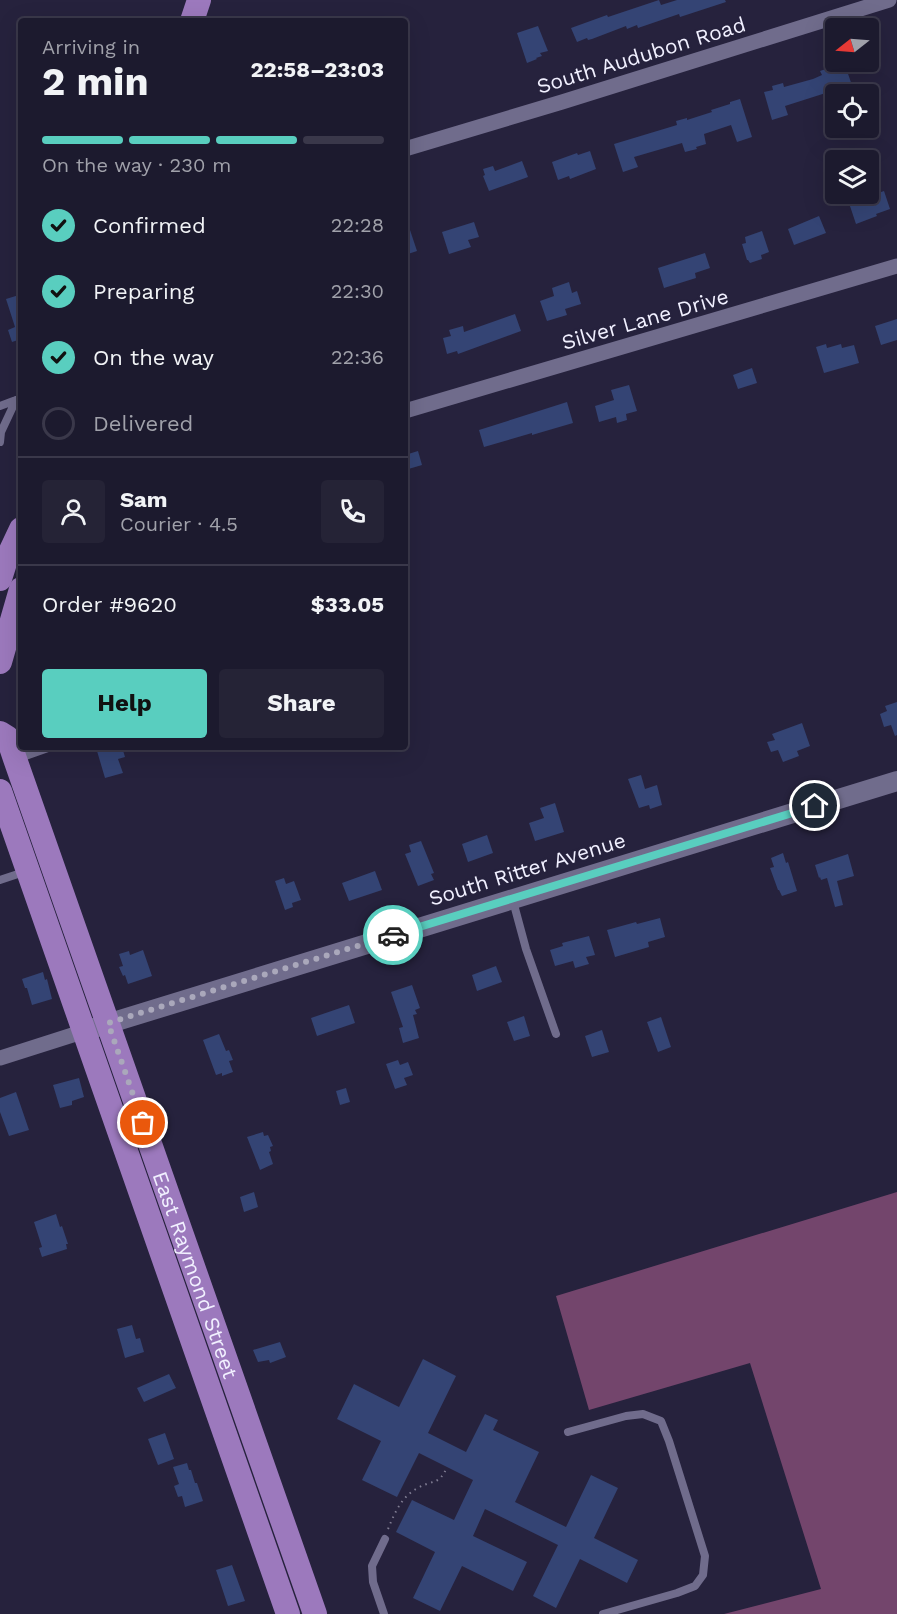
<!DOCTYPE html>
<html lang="en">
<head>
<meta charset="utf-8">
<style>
	body { margin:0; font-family:"Work Sans",sans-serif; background:#252336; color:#f1f3f6; height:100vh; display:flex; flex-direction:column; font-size:22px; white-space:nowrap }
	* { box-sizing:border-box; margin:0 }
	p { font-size:20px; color:#a0a1aa }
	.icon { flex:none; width:33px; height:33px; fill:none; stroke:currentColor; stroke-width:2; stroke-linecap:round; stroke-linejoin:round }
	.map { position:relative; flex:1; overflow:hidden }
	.sheet { position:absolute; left:18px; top:18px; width:390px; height:732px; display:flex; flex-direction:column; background:#1c1a2e; border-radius:6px; box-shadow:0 6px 24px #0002,0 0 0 2px #3a384a }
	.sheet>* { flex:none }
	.needle { width:39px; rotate:253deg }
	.buttons { position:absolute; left:825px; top:18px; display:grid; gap:12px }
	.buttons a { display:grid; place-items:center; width:54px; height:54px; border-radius:6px; background:#1c1a2e; box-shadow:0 6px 24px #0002,0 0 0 2px #3a384a; font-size:30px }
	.pin { position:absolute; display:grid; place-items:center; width:51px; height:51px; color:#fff; margin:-26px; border:3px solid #fff; border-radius:50%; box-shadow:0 2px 6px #0007 }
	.courier { position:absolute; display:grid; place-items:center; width:60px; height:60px; margin:-30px; border:4px solid #59cebf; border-radius:50%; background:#fff; color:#222; box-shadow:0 2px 8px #0007 }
	.head em { font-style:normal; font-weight:700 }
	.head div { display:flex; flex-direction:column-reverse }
	.head { display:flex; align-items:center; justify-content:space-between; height:102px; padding:0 24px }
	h1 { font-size:39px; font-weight:700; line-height:45px }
	.bar { display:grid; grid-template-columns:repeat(4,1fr); gap:9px 6px; align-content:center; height:72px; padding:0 24px }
	.bar i { height:8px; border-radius:4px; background:#3a384a }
	.bar .current { background:#59cebf }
	.bar p { grid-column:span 4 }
	.line { display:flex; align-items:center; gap:15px; padding:0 24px; border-top:2px solid #3a384a }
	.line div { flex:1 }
	.round { display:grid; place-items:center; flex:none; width:63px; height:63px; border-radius:6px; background:#252336 }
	ol { padding:0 24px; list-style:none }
	li { display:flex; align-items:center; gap:18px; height:66px }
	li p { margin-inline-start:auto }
	li .icon { padding:6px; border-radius:50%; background:#59cebf; color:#111; stroke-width:4 }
	li:last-child { color:#a0a1aa }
	li i { width:33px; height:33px; border:3px solid #3a384a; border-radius:50% }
	.primary-button { display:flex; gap:12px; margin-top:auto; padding:12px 24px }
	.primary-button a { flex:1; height:69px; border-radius:6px; background:#59cebf; color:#111; font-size:24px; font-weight:700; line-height:69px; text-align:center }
	.primary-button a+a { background:#252336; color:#f1f3f6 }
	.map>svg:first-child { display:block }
	.forest { fill:#73456c }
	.building { fill:#344474 }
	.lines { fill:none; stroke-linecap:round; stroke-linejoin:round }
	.path { stroke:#807d93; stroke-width:2; stroke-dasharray:1.5 4.5; stroke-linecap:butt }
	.service { stroke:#706c8c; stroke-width:8 }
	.minor { stroke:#706c8c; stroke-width:15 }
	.tertiary { stroke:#706c8c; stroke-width:20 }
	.primary { stroke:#9c79bd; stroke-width:24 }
	.done { stroke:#aaa8bb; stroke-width:6; stroke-dasharray:0 10.8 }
	.route { stroke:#59cebf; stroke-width:8 }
	.labels { text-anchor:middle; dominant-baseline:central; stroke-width:4.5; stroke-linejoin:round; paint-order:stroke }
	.street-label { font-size:21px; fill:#f1f0ff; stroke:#26223d }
</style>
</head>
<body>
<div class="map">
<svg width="897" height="1614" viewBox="0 0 897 1614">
	<rect width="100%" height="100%" fill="#26223d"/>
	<!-- forest -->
	<path class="forest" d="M897 1192V1614H724L821 1589 750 1363 589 1410 556 1296Z"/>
	<!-- building -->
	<path class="building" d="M659 0 661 5 677 0H725L726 2 680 17 679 14 638 28 637 25 627 29 626 26 592 39 588 40 587 38 577 42 571 28 607 15 608 17Z
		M538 26 548 51 540 53 542 56 536 58 537 59 527 63 517 33Z
		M837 65 838 70 846 68 855 94H833L832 91 785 106 788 115 772 120 764 92 773 90 772 86 783 83 784 87 813 79 822 75 820 71Z
		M740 99 752 137 737 142 731 125 704 134 706 144 696 147 697 149 685 152 682 143 634 157 638 167 623 172 614 144 677 125 676 121 687 118V120L712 112 711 110 730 104V102Z
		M590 151 596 169 570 179 569 176 558 180 552 162 577 153 578 155Z
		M522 161 528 177 489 191 483 176 485 175 483 169 493 166 495 171Z
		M884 191 890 209 876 214 877 216 856 224 849 203Z
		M819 216 826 233 794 245 788 229Z
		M405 221H407L417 251 405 255Z
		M474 222 479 237 468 240 471 247 449 254 442 232Z
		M762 231 769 252 761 255 762 259 750 263 748 260H747L742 244 746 243 745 237Z
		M705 253 710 268 695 273 696 278 664 288 658 268Z
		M569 282 572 293 577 291 581 304 565 309 567 315 547 321 540 301 554 296 552 288Z
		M19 295 21 300V339L12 342 8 330 15 327 6 299Z
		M515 314 521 331 469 350 458 354 457 351 447 354 443 338 451 336 449 330 463 326 464 332Z
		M897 319V340L881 345 875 326Z
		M826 344 827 348 841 344 842 348 854 345 859 363 824 373 816 347Z
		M752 368 757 383 738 389 733 375Z
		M629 385 637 411 626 414 627 420 617 423 616 417 599 422 595 406 614 400 611 390Z
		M567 402 573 423 532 435V433L484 447 479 430Z
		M418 451 422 465 405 470V455Z
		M897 702V735L895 736 891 725 884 727 880 714 887 711 885 706Z
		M802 723 810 746 797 751 799 756 783 762 778 750 771 752 767 742 775 740 772 734Z
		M107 747 109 751 122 747 125 757 118 759 123 773 105 778 97 751Z
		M641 775 645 789 657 785 662 805 650 809 649 805 639 808 628 779Z
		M555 803 564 832 535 841 529 823 544 818 540 808Z
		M487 835 493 853 468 862 462 844Z
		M421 841 434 873 431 874 434 880 418 886 405 854 411 852 409 845Z
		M783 853 786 863 788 862 797 891 782 896 779 890H778L770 868 774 867 771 858Z
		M848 854 854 876 837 881 843 905 835 907 827 878 821 880 820 877 819 878 815 865Z
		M375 871 382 890 349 901 342 883Z
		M284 878 286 884 294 881 301 900 292 903 293 907 285 910 275 881Z
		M660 918 665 937 648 942 649 947 615 957 607 930 636 922 637 924Z
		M589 936 595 955 586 957 589 964 575 968 573 961 555 966 550 950 563 946 562 943Z
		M143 950 152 976 128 984 125 975 123 976 119 967 123 966 119 954 129 951 130 955Z
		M496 966 502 982 477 991 472 975Z
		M43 972 45 980 47 979 52 999 32 1005 27 988H25L22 979Z
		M412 985 420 1008 415 1010 417 1014 413 1015 419 1038 403 1043 399 1028 403 1027 391 992Z
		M349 1005 355 1023 317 1036 311 1018Z
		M524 1016 530 1036 514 1041 507 1022Z
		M661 1017 671 1047 658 1052 647 1022Z
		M602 1030 609 1052 592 1057 585 1036Z
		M219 1034 226 1051 229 1050 233 1060 229 1061 233 1072 222 1076V1073L216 1075 203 1040Z
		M398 1060 400 1065 408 1062 413 1075 404 1078 407 1085 395 1089 386 1064Z
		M79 1078 84 1097 72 1101V1105L60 1108 53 1085Z
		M346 1088 350 1102 340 1105 336 1091Z
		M16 1092 29 1130 9 1136 0 1112V1098Z
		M263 1132 264 1136 268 1135 273 1146 270 1147 271 1151 269 1152 273 1164 260 1170 247 1137Z
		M254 1192 258 1207 244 1212 240 1197Z
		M56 1214 60 1227 62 1226 68 1244H66L67 1249 42 1257 39 1248 42 1247 34 1222Z
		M132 1325 136 1339 140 1338 144 1352 125 1358 117 1329Z
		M280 1342 286 1357 270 1363 269 1360 258 1362 253 1350Z
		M423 1359 456 1376 428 1433 466 1452 485 1414 498 1420 493 1430 539 1452 515 1502 566 1527 591 1475 618 1488 594 1538 638 1560 627 1583 580 1559 556 1608 533 1596 558 1545 485 1509 473 1536 527 1562 513 1591 462 1566 440 1611 413 1598 435 1552 396 1532 412 1500 454 1520 473 1480 419 1453 397 1497 362 1480 381 1441 337 1419 354 1384 399 1407Z
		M169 1374 176 1388 144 1402 137 1388Z
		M165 1433 174 1459 158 1465 148 1439Z
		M187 1463 189 1470H191L195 1483H197L203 1501 185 1507 182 1496 178 1497 174 1486 179 1484 173 1467Z
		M232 1565 245 1601 228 1606 216 1570Z"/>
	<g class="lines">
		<!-- path -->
		<path class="path" d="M388 1529C395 1512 402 1496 418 1488 433 1479 439 1486 447 1467"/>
		<!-- service -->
		<path class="service" d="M0 406 16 400
			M0 442 1 432 16 400 21 401
			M17 759 51 747
			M0 880 24 872
			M513 901 526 949 556 1034
			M568 1432 626 1416 643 1414 661 1421 669 1441 705 1556 703 1575 695 1586 677 1593 603 1614
			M384 1614 373 1582 372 1566 385 1539"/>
		<!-- minor -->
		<path class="minor" d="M405 149 562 102 889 0
			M405 411 897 266
			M0 1058 85 1031"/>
		<!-- tertiary -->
		<path class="tertiary" d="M94 1028 897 781"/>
		<!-- primary -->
		<g class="primary">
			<path d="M192 21 199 0"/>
			<path d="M0 579 5 563 21 529"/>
			<path d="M0 662 21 589"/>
			<path id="s1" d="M0 733 8 738 15 759 315 1614"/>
			<path d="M0 791 288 1614"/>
		</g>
	</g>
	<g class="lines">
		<!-- done -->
		<path class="done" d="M143 1123 108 1023 393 935"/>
		<!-- route -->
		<path class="route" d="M393 935 815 806"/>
	</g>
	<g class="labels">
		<!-- street labels -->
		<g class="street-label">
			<text transform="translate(641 55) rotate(-17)">South Audubon Road</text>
			<text transform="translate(645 319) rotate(-16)">Silver Lane Drive</text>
			<text transform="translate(527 869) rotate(-17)">South Ritter Avenue</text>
			<text stroke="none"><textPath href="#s1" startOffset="578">East Raymond Street</textPath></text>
		</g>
	</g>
</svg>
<div class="buttons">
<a><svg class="needle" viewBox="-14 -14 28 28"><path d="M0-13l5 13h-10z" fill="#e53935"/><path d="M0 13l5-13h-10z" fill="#a0a1aa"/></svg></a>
<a><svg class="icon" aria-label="locate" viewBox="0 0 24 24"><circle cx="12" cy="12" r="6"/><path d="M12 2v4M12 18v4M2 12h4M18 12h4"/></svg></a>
<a><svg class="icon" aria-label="layers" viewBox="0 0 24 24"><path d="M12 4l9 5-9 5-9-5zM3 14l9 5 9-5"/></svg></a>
</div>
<div class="pin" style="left:143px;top:1123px;background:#ea580c"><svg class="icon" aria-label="bag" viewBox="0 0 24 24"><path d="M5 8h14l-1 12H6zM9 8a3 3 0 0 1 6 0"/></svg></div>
<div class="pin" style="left:815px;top:806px;background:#1f2937"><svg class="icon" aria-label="home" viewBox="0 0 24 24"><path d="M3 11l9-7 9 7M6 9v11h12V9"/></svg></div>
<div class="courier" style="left:393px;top:935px"><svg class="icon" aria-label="car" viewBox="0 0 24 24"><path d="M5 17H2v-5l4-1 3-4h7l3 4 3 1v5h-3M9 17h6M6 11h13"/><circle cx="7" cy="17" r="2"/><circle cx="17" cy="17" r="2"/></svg></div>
<section class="sheet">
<div class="head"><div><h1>2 min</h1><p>Arriving in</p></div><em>22:58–23:03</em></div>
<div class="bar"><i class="current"></i><i class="current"></i><i class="current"></i><i></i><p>On the way · 230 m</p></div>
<ol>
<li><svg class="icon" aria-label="check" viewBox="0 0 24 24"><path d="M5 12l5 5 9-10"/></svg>Confirmed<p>22:28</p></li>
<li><svg class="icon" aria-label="check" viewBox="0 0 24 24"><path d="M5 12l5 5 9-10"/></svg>Preparing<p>22:30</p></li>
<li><svg class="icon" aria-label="check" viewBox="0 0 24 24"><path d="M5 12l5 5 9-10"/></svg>On the way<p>22:36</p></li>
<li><i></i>Delivered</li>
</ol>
<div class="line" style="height:108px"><a class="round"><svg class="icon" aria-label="person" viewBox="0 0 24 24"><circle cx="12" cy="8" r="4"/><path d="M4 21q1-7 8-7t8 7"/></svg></a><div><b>Sam</b><p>Courier · 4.5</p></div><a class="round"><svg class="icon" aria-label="phone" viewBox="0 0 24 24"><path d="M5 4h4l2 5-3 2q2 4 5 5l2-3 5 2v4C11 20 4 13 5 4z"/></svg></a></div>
<div class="line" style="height:78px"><div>Order #9620</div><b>$33.05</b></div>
<div class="primary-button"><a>Help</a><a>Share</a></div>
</section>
</div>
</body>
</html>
